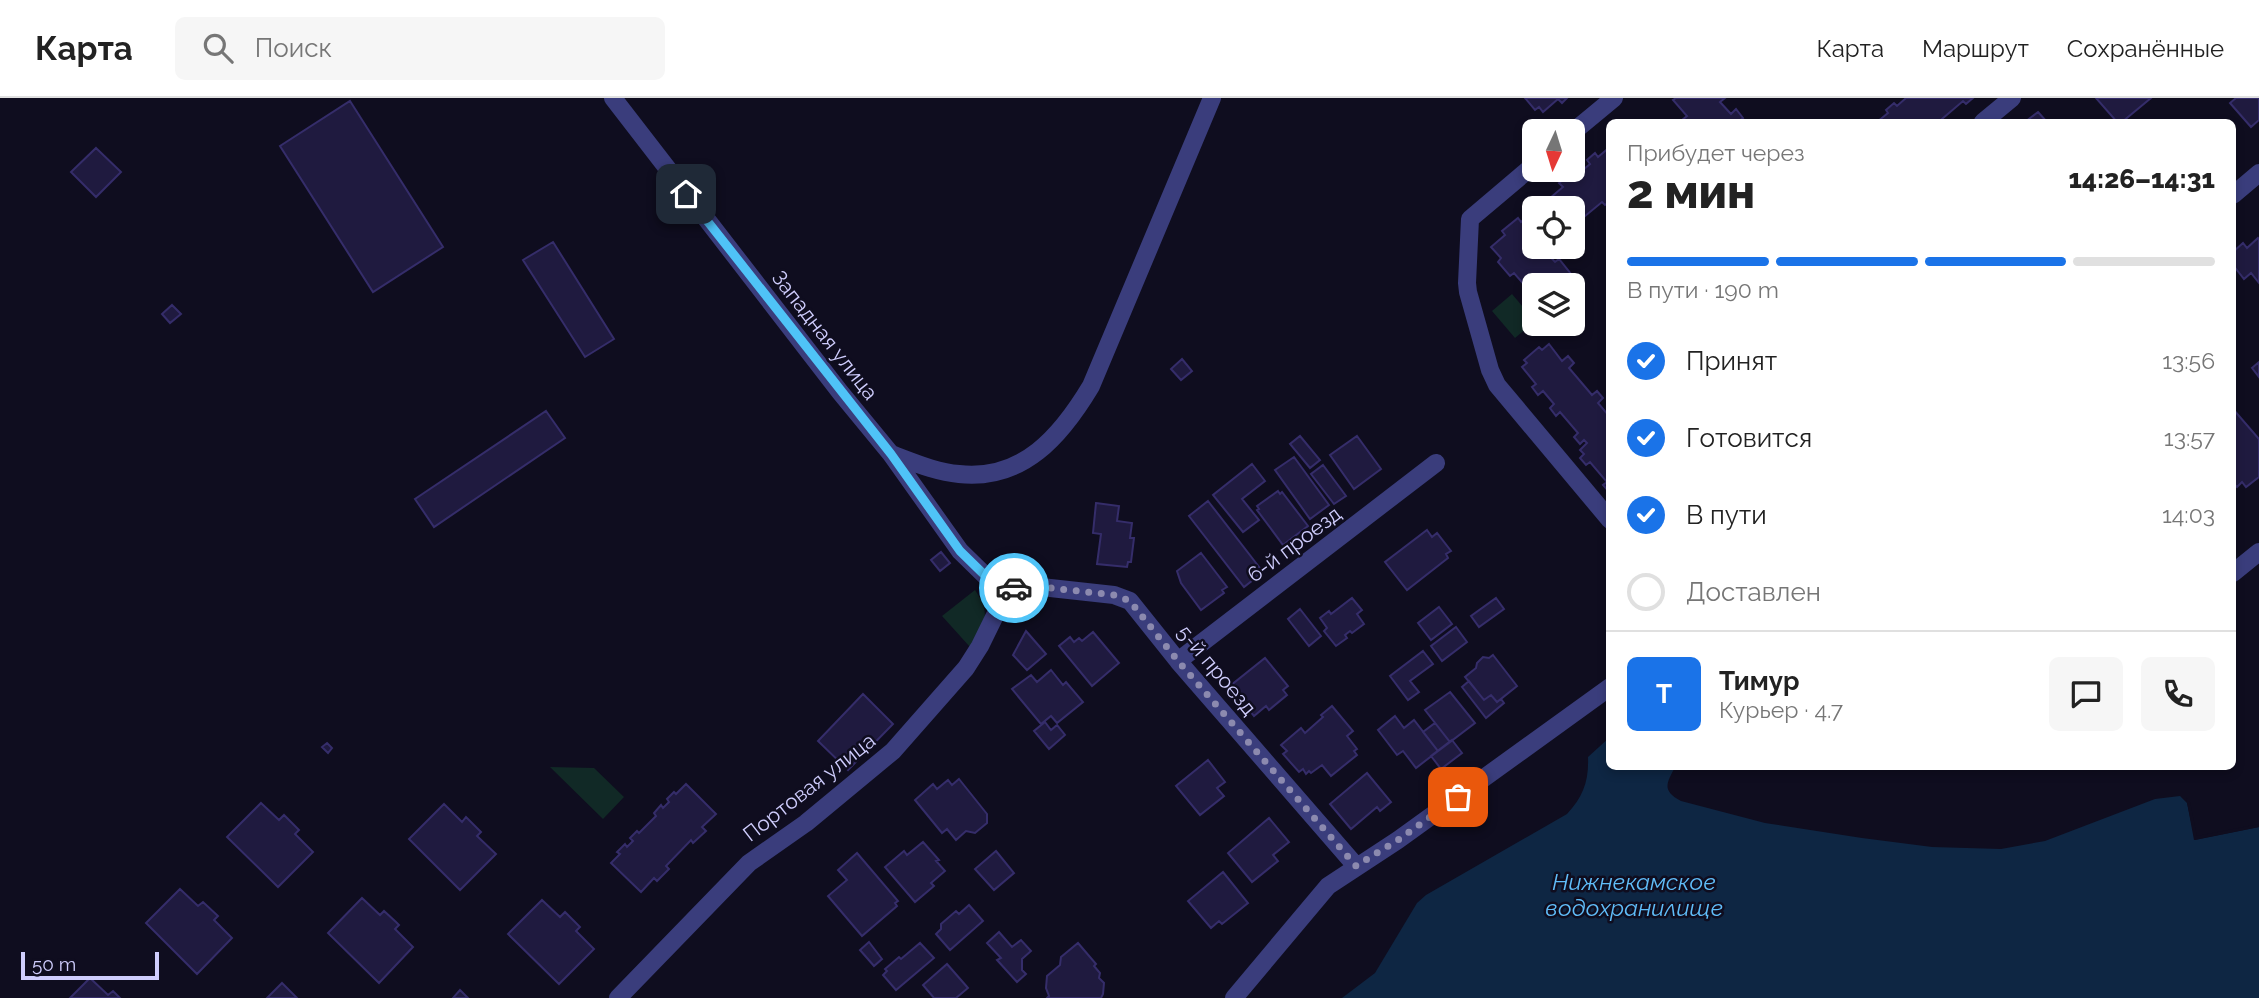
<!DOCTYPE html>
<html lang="ru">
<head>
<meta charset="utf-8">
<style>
	body { margin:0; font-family:Raleway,sans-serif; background:#f6f6f6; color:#222; height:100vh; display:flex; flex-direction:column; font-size:26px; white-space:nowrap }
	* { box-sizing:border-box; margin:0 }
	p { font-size:23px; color:#767676 }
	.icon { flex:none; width:38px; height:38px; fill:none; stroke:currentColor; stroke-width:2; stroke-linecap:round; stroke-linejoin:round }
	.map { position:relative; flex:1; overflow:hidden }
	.drawer { position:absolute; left:1606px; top:21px; width:630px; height:651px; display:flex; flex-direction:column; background:#fff; border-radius:10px; box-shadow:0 4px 10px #0003 }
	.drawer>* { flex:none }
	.needle { width:46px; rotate:184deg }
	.buttons { position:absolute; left:1522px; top:21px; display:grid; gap:14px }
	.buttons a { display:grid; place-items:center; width:63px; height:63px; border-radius:10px; background:#fff; box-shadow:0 4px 10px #0003; font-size:35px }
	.scale { position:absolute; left:21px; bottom:18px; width:138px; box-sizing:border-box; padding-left:7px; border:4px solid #cfcdfd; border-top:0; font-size:19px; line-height:24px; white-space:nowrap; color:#cfcdfd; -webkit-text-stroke:5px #0f0d1f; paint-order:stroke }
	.pin { position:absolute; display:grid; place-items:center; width:60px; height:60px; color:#fff; margin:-30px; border-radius:14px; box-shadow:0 4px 10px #0006 }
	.courier { position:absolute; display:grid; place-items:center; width:70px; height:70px; margin:-35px; border:5px solid #4fc3f7; border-radius:50%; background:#fff; color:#222; box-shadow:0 2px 9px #0007 }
	.summary em { font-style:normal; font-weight:800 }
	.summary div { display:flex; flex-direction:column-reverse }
	.summary { display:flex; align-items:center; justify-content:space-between; height:119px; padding:0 21px }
	h1 { font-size:46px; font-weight:800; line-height:52px }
	.bar { display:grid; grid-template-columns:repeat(4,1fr); gap:10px 7px; align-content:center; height:84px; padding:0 21px }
	.bar i { height:9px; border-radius:5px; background:#e0e0e0 }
	.bar .active { background:#1a73e8 }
	.bar p { grid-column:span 4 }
	.line { display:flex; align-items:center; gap:18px; padding:0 21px; border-top:2px solid #e0e0e0 }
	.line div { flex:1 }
	.round { display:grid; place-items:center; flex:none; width:74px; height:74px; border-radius:10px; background:#f6f6f6 }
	ol { padding:0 21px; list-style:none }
	li { display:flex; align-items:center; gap:21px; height:77px }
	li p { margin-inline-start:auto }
	li .icon { padding:7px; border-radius:50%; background:#1a73e8; color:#fff; stroke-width:4 }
	li:last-child { color:#767676 }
	li i { width:38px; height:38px; border:4px solid #e0e0e0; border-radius:50% }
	header { display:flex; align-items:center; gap:42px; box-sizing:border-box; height:98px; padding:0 35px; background:#fff; border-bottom:2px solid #e0e0e0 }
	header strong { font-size:33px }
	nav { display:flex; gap:38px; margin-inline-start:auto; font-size:24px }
	.search { width:490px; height:63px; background:#f6f6f6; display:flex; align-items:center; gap:18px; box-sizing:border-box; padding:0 24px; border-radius:10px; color:#767676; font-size:26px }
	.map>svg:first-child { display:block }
	.green { fill:#112926 }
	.water { fill:#0e2643 }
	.pier { fill:#0f0d1f }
	.building { fill:#1f1a3f; stroke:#352d6a; stroke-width:2 }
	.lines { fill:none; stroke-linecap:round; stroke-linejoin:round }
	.minor { stroke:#3a3d7c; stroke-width:18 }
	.done { stroke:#8c8aaf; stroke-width:7; stroke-dasharray:0 12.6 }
	.route { stroke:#4fc3f7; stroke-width:9 }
	.labels { text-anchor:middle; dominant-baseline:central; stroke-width:5; stroke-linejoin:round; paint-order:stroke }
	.street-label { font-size:21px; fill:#cfcdfd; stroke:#0f0d1f }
	.water-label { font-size:23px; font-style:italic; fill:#60bdf9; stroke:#0f0d1f }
</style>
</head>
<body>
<header>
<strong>Карта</strong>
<div class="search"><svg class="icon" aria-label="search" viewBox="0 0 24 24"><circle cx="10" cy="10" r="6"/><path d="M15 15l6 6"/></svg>Поиск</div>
<nav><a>Карта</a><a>Маршрут</a><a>Сохранённые</a></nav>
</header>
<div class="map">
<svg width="2259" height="900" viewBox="0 0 2259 900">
	<rect width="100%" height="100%" fill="#0f0d1f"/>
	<!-- green -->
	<path class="green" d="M1512 196 1535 223 1515 240 1492 213Z
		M975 492C992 517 985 527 970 549L942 518Z
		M550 669 594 670 624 699 603 721Z"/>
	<!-- water -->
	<path class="water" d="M1610 639V668L1675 669C1667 685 1661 692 1681 703L1765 725 1862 740 1932 749 2001 751 2045 743 2155 701 2180 698 2187 705 2195 742 2259 729V900H1342L1375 875 1417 805 1426 797 1567 716C1583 699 1589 683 1588 659Z"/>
	<!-- pier -->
	<path class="pier" d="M2186 699 2190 704 2197 738 2259 726V729L2194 742Z"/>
	<!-- building -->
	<path class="building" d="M1525 0H1567L1562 5 1558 1 1543 14 1539 9 1535 12Z
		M1676 0H1725L1720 4 1731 16 1736 11 1743 20 1738 24H1683L1682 22 1687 18 1673 2Z
		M1906 0H1973L1966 6 1963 3 1942 21 1944 24H1877L1888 15 1886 12 1894 5 1897 8Z
		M2096 0H2151L2122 24H2117Z
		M2236 0H2259V22L2251 29 2230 5Z
		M350 3 443 149 373 194 280 48Z
		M2038 14 2047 24H2025Z
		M1610 49V96L1608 98 1610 103 1605 107 1602 104 1573 128 1576 131 1573 134V110H1535V149H1548L1544 152 1555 164 1559 161 1571 176 1568 179 1576 189 1573 191V187H1535V206L1524 194 1528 191 1514 175 1510 178 1498 164 1501 160 1491 149 1505 137 1502 133 1518 120 1521 124 1527 119 1524 115 1540 102 1543 106 1563 89 1559 85 1567 79 1571 82 1590 66 1587 62 1595 55 1598 59Z
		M96 50 121 74 96 99 71 74Z
		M2258 140 2259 141V185L2251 175 2244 181 2233 167V154L2243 145 2247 150Z
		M553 144 614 241 585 259 523 162Z
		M172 207 181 216 170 225 162 216Z
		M1549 246 1562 263 1568 258 1574 265 1569 270 1592 297 1597 293 1603 300 1598 305 1610 319V326L1608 328 1610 331V395L1603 387 1607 384 1590 364 1586 367 1580 360 1584 356 1580 352 1587 345 1584 342 1580 346 1574 339 1578 335 1560 314 1556 318 1550 310 1554 306 1543 293 1538 297 1532 289 1536 286 1522 269 1527 265 1524 262 1539 249 1542 252Z
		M1182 261 1192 273 1181 282 1171 271Z
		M2259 264V279L2252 270Z
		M2233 311 2259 341V379L2246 389 2242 384 2237 389 2233 385Z
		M546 313 565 340 434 429 415 401Z
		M1300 338 1320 362 1310 370 1290 346Z
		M1357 338 1381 371 1354 391 1330 357Z
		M1294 359 1329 407 1310 421 1275 372Z
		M1252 366 1265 383 1242 401 1259 422 1243 434 1213 397Z
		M1323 367 1346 398 1334 406 1311 376Z
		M1278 393 1280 396 1282 394 1308 428 1283 447 1257 412 1259 411 1257 408Z
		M1208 403 1263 474 1244 489 1189 418Z
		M1096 405 1119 408 1117 423 1132 425 1130 440H1134L1131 464H1128L1127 469 1097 466 1101 436 1093 435Z
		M1427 432 1432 439 1437 435 1451 453 1446 456 1448 460 1407 492 1385 464Z
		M941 454 950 465 940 473 931 462Z
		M1201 455 1227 489 1222 492 1224 495 1201 512 1181 485 1177 473Z
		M1352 500 1362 512 1357 516 1364 526 1352 535 1350 533 1345 537 1347 540 1336 548 1324 533 1327 530 1320 520 1329 513 1331 516Z
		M1496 500 1504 511 1479 529 1471 518Z
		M1439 509 1452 526 1431 542 1418 525Z
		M1300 511 1321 538 1309 548 1288 521Z
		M1456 529 1467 544 1442 563 1431 548Z
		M1026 533 1046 556 1027 572 1013 557Z
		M1093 534 1119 565 1092 588 1059 548 1070 539 1074 544 1079 540 1082 543Z
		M1423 553 1433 566 1410 583 1419 594 1408 602 1390 578Z
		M1493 557 1517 588 1497 604 1491 597 1484 602 1465 579 1476 570 1477 565 1483 559 1489 560Z
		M1265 560 1288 588 1283 592 1287 597 1269 612 1266 608 1254 618 1230 588Z
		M1051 572 1063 587 1066 584 1083 604 1057 625 1051 618 1041 626 1012 591 1031 577 1037 584Z
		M1469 583 1484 602 1491 597 1497 604 1501 601 1504 605 1486 620 1462 589Z
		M1450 594 1475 625 1450 644 1425 612Z
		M863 596 893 626 848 672 818 643Z
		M1332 608 1353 633 1347 638 1357 651 1354 653 1357 657 1331 678 1322 667 1311 675 1309 673 1306 676 1303 671 1299 674 1283 656 1287 653 1281 647 1301 630 1305 635 1323 619 1321 617Z
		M1395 618 1404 630 1414 622 1438 653 1416 670 1403 653 1397 657 1378 632Z
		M1045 624 1051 632 1057 627 1065 637 1049 651 1034 633Z
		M1435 625 1450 644 1438 653 1423 634Z
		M1452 642 1462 655 1441 671 1431 658Z
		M327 645 332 650 328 655 322 649Z
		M1208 662 1225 684 1217 690 1224 698 1200 717 1176 688Z
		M1367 675 1391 704 1380 713 1377 709 1351 731 1330 706Z
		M959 681 987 716V725L975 735 966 733 956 742 947 731 942 735 915 702 933 686 937 691 948 682 952 687Z
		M686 686 716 716 702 729 706 733 693 745 691 742 666 768 669 771 657 783 654 780 641 794 611 765 620 756 617 754 625 746 627 749 633 743 630 740 637 733 639 735 656 718 654 715 661 707 663 710 669 704 667 701 674 694 676 696Z
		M261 705 279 722 284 717 299 732 295 736 313 754 278 789 227 739Z
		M444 706 462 724 466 719 481 734 477 738 496 756 460 792 409 741Z
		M1269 720 1289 744 1273 757 1278 763 1252 784 1228 755Z
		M923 744 939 762 936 763 945 773 931 785 934 788 915 804 885 769 904 753 907 757Z
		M996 753 1014 775 994 792 975 771Z
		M857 755 898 803 895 805 897 808 862 838 828 798 847 782 838 772Z
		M1223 774 1248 805 1222 826 1219 823 1211 830 1188 803Z
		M180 791 198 808 203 804 218 818 214 822 232 840 197 876 146 825Z
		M362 800 380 817 384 813 396 824 399 827 395 831 413 849 379 885 328 835Z
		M542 802 560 819 565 814 580 829 576 833 594 851 559 886 508 836Z
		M969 807 983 823 950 852 936 836 941 831V826L956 813 959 816Z
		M999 834 1012 849 1021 842 1031 853 1022 861V872L1026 876 1017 884 997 862 1001 860 987 845Z
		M869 844 882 861 874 868 860 852Z
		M920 845 934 860 896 892 883 877 887 873 885 871 899 859 901 861Z
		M1078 845 1096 866 1094 868 1100 875 1099 880 1104 885 1103 896 1101 900H1047L1049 898 1046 890 1047 878 1060 867 1061 859Z
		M947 866 968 890 956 900H934L923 887Z
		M90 880 108 897 113 893 120 900H70Z
		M282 885 297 900H267Z
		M460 892 468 900H453Z"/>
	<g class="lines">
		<!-- minor -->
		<path class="minor" d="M613 0 840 294 891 356 960 453 1005 497
			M1983 24 2012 0
			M1573 34 1614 0
			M1535 66 1470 121 1467 185 1468 194 1490 272 1497 287 1610 422
			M2233 97 2259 75
			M891 356C913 364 935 374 959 376 1023 383 1061 338 1091 288L1212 0
			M2233 475 2259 454
			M1178 563 1436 365
			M618 900 749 765 806 725 893 653 966 570 980 548 1005 497 1013 490 1023 487 1114 497 1130 503 1178 563 1356 768
			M1234 900 1328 788 1398 742 1610 589"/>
	</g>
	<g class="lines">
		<!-- done -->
		<path class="done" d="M1014 490 1023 487 1114 497 1130 503 1178 563 1356 768 1398 742 1458 699"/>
		<!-- route -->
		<path class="route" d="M686 96 891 356 960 453 1005 497 1014 490"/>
	</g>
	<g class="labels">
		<!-- street labels -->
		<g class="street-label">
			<text transform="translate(825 237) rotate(52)">Западная улица</text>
			<text transform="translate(1294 446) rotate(-37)">6-й проезд</text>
			<text transform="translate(1217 572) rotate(50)">5-й проезд</text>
			<text transform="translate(809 689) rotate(-38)">Портовая улица</text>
		</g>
		<!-- water labels -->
		<g class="water-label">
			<text x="1634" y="783">Нижнекамское<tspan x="1634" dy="26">водохранилище</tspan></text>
		</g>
	</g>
</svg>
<div class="buttons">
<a><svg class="needle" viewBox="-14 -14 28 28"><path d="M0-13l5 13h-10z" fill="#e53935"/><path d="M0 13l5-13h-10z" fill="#767676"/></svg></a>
<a><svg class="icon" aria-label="locate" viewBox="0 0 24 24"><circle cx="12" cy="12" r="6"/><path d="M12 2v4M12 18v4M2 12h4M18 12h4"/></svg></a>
<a><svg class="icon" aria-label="layers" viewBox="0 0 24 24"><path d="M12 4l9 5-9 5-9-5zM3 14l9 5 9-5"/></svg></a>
</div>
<div class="scale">50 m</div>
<div class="pin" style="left:1458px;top:699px;background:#ea580c"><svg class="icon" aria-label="bag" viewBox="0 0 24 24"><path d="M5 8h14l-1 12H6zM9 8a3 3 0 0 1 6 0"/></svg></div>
<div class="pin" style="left:686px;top:96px;background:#1f2937"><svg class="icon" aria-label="home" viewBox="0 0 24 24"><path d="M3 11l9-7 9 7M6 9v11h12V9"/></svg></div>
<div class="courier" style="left:1014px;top:490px"><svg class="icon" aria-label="car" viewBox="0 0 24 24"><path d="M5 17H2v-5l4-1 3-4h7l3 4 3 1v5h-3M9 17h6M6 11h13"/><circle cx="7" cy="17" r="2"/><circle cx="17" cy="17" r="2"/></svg></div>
<section class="drawer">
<div class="summary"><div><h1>2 мин</h1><p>Прибудет через</p></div><em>14:26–14:31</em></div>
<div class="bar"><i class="active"></i><i class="active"></i><i class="active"></i><i></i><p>В пути · 190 m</p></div>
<ol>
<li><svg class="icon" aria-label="check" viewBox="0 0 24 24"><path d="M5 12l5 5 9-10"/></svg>Принят<p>13:56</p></li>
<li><svg class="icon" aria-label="check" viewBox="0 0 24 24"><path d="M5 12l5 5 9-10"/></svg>Готовится<p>13:57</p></li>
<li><svg class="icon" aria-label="check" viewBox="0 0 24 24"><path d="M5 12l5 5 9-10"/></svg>В пути<p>14:03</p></li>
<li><i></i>Доставлен</li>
</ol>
<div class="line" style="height:126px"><b class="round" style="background:#1a73e8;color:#fff">Т</b><div><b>Тимур</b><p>Курьер · 4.7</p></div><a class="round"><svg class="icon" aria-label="chat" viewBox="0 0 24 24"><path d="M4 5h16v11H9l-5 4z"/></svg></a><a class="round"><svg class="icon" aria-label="phone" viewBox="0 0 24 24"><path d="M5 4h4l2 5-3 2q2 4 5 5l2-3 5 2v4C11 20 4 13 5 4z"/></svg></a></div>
</section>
</div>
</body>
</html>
